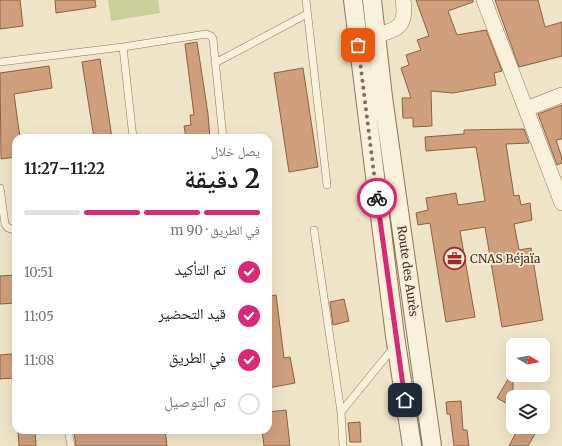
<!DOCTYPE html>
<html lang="ar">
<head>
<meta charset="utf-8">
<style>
	body { margin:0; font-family:Merriweather,"Noto Naskh Arabic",serif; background:#f2f2f2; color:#202124; direction:rtl; height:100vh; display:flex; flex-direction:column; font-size:15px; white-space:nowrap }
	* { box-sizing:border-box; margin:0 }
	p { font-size:13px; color:#757577 }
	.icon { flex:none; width:22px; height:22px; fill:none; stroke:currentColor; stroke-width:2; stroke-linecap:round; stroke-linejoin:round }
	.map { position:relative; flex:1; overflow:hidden; direction:ltr }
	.details { position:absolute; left:12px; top:134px; width:260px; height:300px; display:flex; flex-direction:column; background:#fff; border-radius:12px; box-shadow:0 4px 16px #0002; direction:rtl }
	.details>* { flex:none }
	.needle { width:26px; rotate:100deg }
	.tools { position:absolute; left:506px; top:338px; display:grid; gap:8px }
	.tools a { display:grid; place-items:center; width:44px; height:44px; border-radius:8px; background:#fff; box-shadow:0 4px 16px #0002; font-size:20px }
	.pin { position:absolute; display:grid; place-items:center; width:34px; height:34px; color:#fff; margin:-17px; border-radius:8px; box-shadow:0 2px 6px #0006 }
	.courier { position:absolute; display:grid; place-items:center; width:40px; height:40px; margin:-20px; border:3px solid #db2777; border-radius:50%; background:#fff; color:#222; box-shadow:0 1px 5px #0007 }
	.headline em { font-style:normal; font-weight:700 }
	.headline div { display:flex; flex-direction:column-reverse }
	.headline { display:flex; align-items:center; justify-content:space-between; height:68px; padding:0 12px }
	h1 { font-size:26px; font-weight:700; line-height:30px }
	.bar { display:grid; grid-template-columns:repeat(4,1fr); gap:6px 4px; align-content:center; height:48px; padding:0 12px }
	.bar i { height:5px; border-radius:3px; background:#e0e0e0 }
	.bar .selected { background:#db2777 }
	.bar p { grid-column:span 4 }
	ol { padding:0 12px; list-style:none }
	li { display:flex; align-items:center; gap:12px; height:44px }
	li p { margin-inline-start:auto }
	li .icon { padding:4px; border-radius:50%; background:#db2777; color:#fff; stroke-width:4 }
	li:last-child { color:#757577 }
	li i { width:22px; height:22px; border:2px solid #e0e0e0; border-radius:50% }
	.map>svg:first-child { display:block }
	.green { fill:#c9cf9b }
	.building { fill:#cf9f7d; stroke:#8d5f41 }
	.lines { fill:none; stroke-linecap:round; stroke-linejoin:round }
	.service-casing { stroke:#8d765c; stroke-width:8 }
	.minor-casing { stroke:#8d765c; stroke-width:16 }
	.tertiary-casing { stroke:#8d765c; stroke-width:20 }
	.service { stroke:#faf1dc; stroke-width:7 }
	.minor { stroke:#faf1dc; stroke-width:15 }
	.tertiary { stroke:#faf1dc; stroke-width:18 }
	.done { stroke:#7c6e5b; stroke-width:4; stroke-dasharray:0 7.2 }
	.route { stroke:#db2777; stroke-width:5 }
	.labels { text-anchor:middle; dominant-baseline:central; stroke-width:3.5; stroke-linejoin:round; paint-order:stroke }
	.poi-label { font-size:12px; fill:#3d2e20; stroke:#f7eed8; text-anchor:start }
	.street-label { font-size:12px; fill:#3d2e20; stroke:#f7eed8 }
</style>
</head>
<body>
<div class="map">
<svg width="562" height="446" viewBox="0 0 562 446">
	<rect width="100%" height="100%" fill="#f0e4c8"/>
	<!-- green -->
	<path class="green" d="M108 0H158L160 13 111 21Z"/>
	<!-- building -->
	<path class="building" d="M0 0H20L23 26 0 29Z
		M55 0H95L96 7 56 13Z
		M416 0H473V2L448 11 457 35 486 30 502 71 494 73 496 85 453 93 431 91 432 126 413 127V118H403L402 98H411L401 68 409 65 406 55 421 50 417 40 429 36Z
		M495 0H538L545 27 562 22V56L519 67Z
		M197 42 208 114 210 138H186L184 126 191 125 190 115H194L185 44Z
		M100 59 112 138H94L82 62Z
		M49 66 52 88 14 94 20 138H16V157L1 159 0 73Z
		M303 68 318 167 289 172 274 73Z
		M562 105V139L556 140 562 158V163L557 165 538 114Z
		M524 129 529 143 506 144 514 196 519 195 521 205 530 203 532 220 514 224 519 250 531 248 543 320 502 327 485 227 460 231 475 317 446 322 430 223 418 225 416 213 428 210 426 198 456 193 458 205 485 201 476 147 426 151 425 137 464 134V130Z
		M16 275 15 303 0 304V276Z
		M276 295 284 358 290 357 295 383 268 388V296Z
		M344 299 349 321 333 325 330 302Z
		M12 354 14 378 0 379V355Z
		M513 371V407L497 398Z
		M461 401 463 430H467L469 446H454L450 414H447L446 402Z
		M286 410 290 446H264L262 430H268V412Z
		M360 422 361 442H350L348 423Z
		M519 427H539L528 446H509Z
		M18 430H35L36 446H19Z
		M96 430H131L132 433 165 430 167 446H76L74 432 96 431Z"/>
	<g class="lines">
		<defs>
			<path id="service" d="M306 0 327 185
				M123 47 133 138
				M0 62 123 47 206 34 211 36 213 39 223 138
				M215 63 307 14
				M0 188 5 224 8 228 16 230
				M314 230 341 412 343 446
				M341 412 394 347
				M68 430 71 446"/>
			<path id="minor" d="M484 0 562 203
				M376 35C399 30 407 25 403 0
				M526 109 562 95"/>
			<path id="tertiary" d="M353 0 395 336 412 446
				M372 0 383 97 432 446"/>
		</defs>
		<!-- service casing -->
		<use href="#service" class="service-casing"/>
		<!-- minor casing -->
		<use href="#minor" class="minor-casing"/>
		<!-- tertiary casing -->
		<use href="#tertiary" class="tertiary-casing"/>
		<!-- service -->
		<use href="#service" class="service"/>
		<!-- minor -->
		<use href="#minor" class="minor"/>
		<!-- tertiary -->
		<use href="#tertiary" class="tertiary"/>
	</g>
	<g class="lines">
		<!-- done -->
		<path class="done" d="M358 45 377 198"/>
		<!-- route -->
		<path class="route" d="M377 198 405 400"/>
	</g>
	<!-- icons -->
	<defs>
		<symbol id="office-ring" viewBox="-11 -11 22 22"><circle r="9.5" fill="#f7eed8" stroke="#9e2a2b" stroke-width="1.5"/><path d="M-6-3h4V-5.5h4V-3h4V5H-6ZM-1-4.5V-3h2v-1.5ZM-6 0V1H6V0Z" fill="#9e2a2b"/></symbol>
	</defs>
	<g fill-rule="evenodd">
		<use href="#office-ring" x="442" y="246" width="25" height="25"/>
	</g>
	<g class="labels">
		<!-- poi labels -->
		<g class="poi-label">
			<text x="470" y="258">CNAS Béjaïa</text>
		</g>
		<!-- street labels -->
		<g class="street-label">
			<text transform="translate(408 271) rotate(82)">Route des Aurès</text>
		</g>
	</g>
</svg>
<div class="tools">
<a><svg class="needle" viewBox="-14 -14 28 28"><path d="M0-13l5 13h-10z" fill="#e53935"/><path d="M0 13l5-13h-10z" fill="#757577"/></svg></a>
<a><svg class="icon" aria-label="layers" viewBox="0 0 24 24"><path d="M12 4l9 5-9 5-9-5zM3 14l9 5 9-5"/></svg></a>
</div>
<div class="pin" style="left:358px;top:45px;background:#ea580c"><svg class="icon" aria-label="bag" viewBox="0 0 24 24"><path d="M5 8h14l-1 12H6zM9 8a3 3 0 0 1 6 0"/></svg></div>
<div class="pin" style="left:405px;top:400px;background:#1f2937"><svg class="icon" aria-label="home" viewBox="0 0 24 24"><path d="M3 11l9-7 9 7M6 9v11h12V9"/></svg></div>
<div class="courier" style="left:377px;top:198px"><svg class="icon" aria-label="bike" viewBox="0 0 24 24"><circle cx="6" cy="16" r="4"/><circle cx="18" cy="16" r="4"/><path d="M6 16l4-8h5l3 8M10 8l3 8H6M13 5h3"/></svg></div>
<section class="details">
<div class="headline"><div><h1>2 دقيقة</h1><p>يصل خلال</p></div><em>11:22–11:27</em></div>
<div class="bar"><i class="selected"></i><i class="selected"></i><i class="selected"></i><i></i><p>في الطريق · 90 m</p></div>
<ol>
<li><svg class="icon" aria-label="check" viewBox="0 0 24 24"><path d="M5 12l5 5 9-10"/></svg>تم التأكيد<p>10:51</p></li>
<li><svg class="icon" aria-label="check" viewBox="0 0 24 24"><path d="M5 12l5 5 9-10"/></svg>قيد التحضير<p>11:05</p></li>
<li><svg class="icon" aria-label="check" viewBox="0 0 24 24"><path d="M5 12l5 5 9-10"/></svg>في الطريق<p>11:08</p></li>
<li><i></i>تم التوصيل</li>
</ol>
</section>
</div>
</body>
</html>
